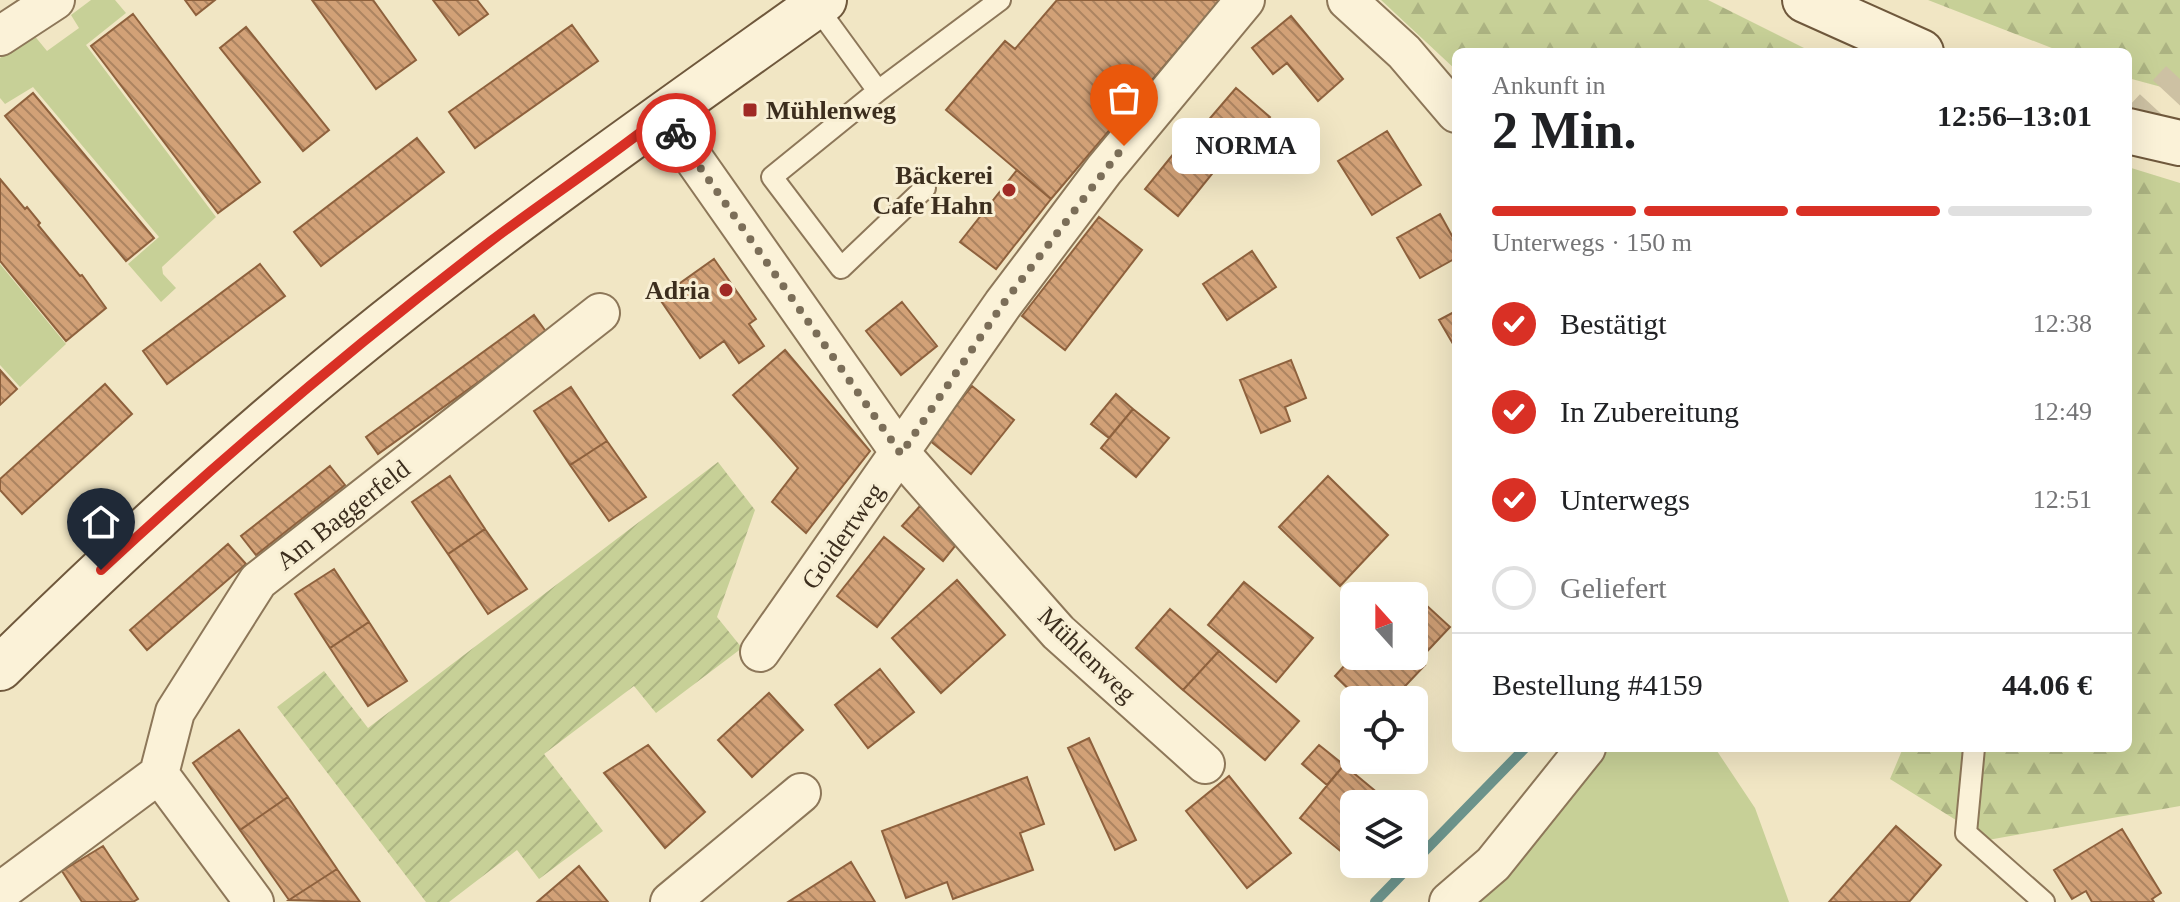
<!DOCTYPE html>
<html lang="de">
<head>
<meta charset="utf-8">
<style>
	body { margin:0; font-family:Georgia,serif; background:#f6f6f6; color:#202124; height:100vh; display:flex; flex-direction:column; font-size:30px; white-space:nowrap }
	* { box-sizing:border-box; margin:0 }
	p { font-size:26px; color:#757577 }
	.icon { flex:none; width:44px; height:44px; fill:none; stroke:currentColor; stroke-width:2; stroke-linecap:round; stroke-linejoin:round }
	.map { position:relative; flex:1; overflow:hidden }
	.sheet { position:absolute; left:1452px; top:48px; width:680px; height:704px; display:flex; flex-direction:column; background:#fff; border-radius:12px; box-shadow:0 8px 32px #0002 }
	.sheet>* { flex:none }
	.needle { width:52px; rotate:339deg }
	.buttons { position:absolute; left:1340px; top:582px; display:grid; gap:16px }
	.buttons a { display:grid; place-items:center; width:88px; height:88px; border-radius:12px; background:#fff; box-shadow:0 8px 32px #0002; font-size:40px }
	.pin { position:absolute; display:grid; place-items:center; width:68px; height:68px; color:#fff; margin:-82px -34px; border-radius:50% 50% 50% 0; rotate:-45deg; box-shadow:0 0 8px #0007 }
	.pin .icon { rotate:45deg }
	.courier { position:absolute; display:grid; place-items:center; width:80px; height:80px; margin:-40px; border:6px solid #d93025; border-radius:50%; background:#fff; color:#222; box-shadow:0 2px 10px #0007 }
	.bubble { position:absolute; height:56px; border-radius:12px; background:#fff; box-shadow:0 8px 32px #0002; font-size:26px; font-weight:800; line-height:56px; text-align:center }
	.summary em { font-style:normal; font-weight:800 }
	.summary div { display:flex; flex-direction:column-reverse }
	.summary { display:flex; align-items:center; justify-content:space-between; height:136px; padding:0 40px }
	h1 { font-size:52px; font-weight:800; line-height:60px }
	.bar { display:grid; grid-template-columns:repeat(4,1fr); gap:12px 8px; align-content:center; height:96px; padding:0 40px }
	.bar i { height:10px; border-radius:6px; background:#e0e0e0 }
	.bar .on { background:#d93025 }
	.bar p { grid-column:span 4 }
	.line { display:flex; align-items:center; gap:20px; padding:0 40px; border-top:2px solid #e0e0e0 }
	.line div { flex:1 }
	ol { padding:0 40px; list-style:none }
	li { display:flex; align-items:center; gap:24px; height:88px }
	li p { margin-inline-start:auto }
	li .icon { padding:8px; border-radius:50%; background:#d93025; color:#fff; stroke-width:4 }
	li:last-child { color:#757577 }
	li i { width:44px; height:44px; border:4px solid #e0e0e0; border-radius:50% }
	.map>svg:first-child { display:block }
	.grass { fill:#c7d097 }
	.forest { fill:url(#forest-firs) }
	.garden { fill:url(#garden-furrows) }
	.lines { fill:none; stroke-linecap:round; stroke-linejoin:round }
	.stream { stroke:#6c938b; stroke-width:10 }
	.building { fill:url(#building-back-hatch); stroke:#8e613d; stroke-width:2 }
	.street-tunnel { stroke:#cdc1a3; stroke-width:38; stroke-dasharray:38 19; stroke-linecap:butt }
	.lane-casing { stroke:#8d7759; stroke-width:24 }
	.street-casing { stroke:#8d7759; stroke-width:42 }
	.secondary-casing { stroke:#6f583c; stroke-width:48 }
	.lane { stroke:#fbf2d8; stroke-width:20 }
	.street { stroke:#fbf2d8; stroke-width:38 }
	.secondary { stroke:#fbf2d8; stroke-width:44 }
	.done { stroke:#7b6e58; stroke-width:8; stroke-dasharray:0 14.4 }
	.route { stroke:#d93025; stroke-width:10 }
	.poi-dot { fill:#a02a25; stroke:#f8efd4; stroke-width:3 }
	.labels { text-anchor:middle; dominant-baseline:central; stroke-width:6; stroke-linejoin:round; paint-order:stroke }
	.poi-label { font-size:26px; font-weight:bold; fill:#3c2e1e; stroke:#f8efd4; text-anchor:end }
	.street-label { font-size:26px; fill:#3c2e1e; stroke:#f8efd4 }
</style>
</head>
<body>
<div class="map">
<svg width="2180" height="902" viewBox="0 0 2180 902">
	<defs>
		<pattern id="forest-firs" width="22" height="20" patternUnits="userSpaceOnUse" patternTransform="scale(2)"><rect width="22" height="20" fill="#c7d097"/><path d="M5 1l3.5 6h-7zM16 11l3.5 6h-7z" fill="#acb382"/></pattern>
		<pattern id="garden-furrows" width="10" height="10" patternUnits="userSpaceOnUse" patternTransform="scale(2)"><rect width="10" height="10" fill="#c7d097"/><path d="M-1 1l2-2M0 10L10 0M9 11l2-2" fill="none" stroke="#acb382"/></pattern>
		<pattern id="building-back-hatch" width="6" height="6" patternUnits="userSpaceOnUse" patternTransform="scale(2)"><rect width="6" height="6" fill="#d2a177"/><path d="M-1 5l2 2M0 0l6 6M5-1l2 2" fill="none" stroke="#ac8461"/></pattern>
	</defs>
	<rect width="100%" height="100%" fill="#f1e6c4"/>
	<!-- grass -->
	<path class="grass" d="M91 0H115L126 13 86 45 216 217 162 267 163 274 176 288 161 302 128 264 159 237 33 87 5 104 0 98V58L33 34 47 51 79 28 71 15Z
		M0 264 66 344 20 387 0 365Z
		M1597 748H1715L1755 808 1789 902H1470Z"/>
	<!-- forest -->
	<path class="forest" d="M1381 0H1708L1812 52H1456V70Z
		M1928 0H2180V92L2128 78V52H2062Z
		M2128 167 2180 183V806L1988 840 1890 779 1903 748H2128Z"/>
	<!-- garden -->
	<path class="garden" d="M718 462 755 510 717 617 742 648 656 713 634 686 544 754 603 831 539 879 517 850 449 902H426L277 707 324 671 368 728Z"/>
	<g class="lines">
		<!-- stream -->
		<path class="stream" d="M1414 862 1525 748
			M1375 902 1412 864"/>
	</g>
	<!-- building -->
	<path class="building" d="M185 0H215L196 15Z
		M312 0H373L416 60 376 89Z
		M433 0H477L488 14 459 35Z
		M1057 0H1220L1051 199 946 110 1005 41 1015 49Z
		M133 14 260 182 218 213 91 46Z
		M1291 16 1343 79 1318 101 1287 63 1273 74 1252 48Z
		M572 25 598 61 475 148 449 112Z
		M246 27 329 130 303 151 220 48Z
		M1236 88 1270 117 1240 152 1206 123Z
		M33 93 154 238 126 261 5 116Z
		M1387 131 1421 185 1372 215 1338 161Z
		M417 138 444 172 321 266 294 232Z
		M1179 147 1212 174 1178 216 1145 189Z
		M1017 170 1051 199 996 269 960 242Z
		M0 179 25 209 27 207 40 223 38 225 80 276 82 275 106 308 66 341 0 261Z
		M1440 214 1456 243V258L1420 278 1397 238Z
		M1099 217 1142 250 1065 350 1022 316Z
		M1252 251 1276 287 1227 320 1203 284Z
		M714 259 756 319 749 324 764 346 739 363 724 341 700 358 659 298Z
		M260 264 285 296 167 384 143 351Z
		M902 302 937 346 901 375 866 331Z
		M1456 311V349L1439 320Z
		M534 315 547 333 378 454 366 437Z
		M785 350 870 451 806 533 772 502 798 468 733 395Z
		M1291 360 1306 398 1285 407 1290 421 1261 433 1240 380Z
		M0 370 17 389 0 405Z
		M105 384 132 414 22 514 0 490V479Z
		M972 386 1014 420 971 474 928 439Z
		M571 387 607 441 570 465 534 411Z
		M1116 394 1133 409 1109 438 1091 424Z
		M1133 409 1169 438 1136 477 1101 448Z
		M607 441 646 497 609 521 570 465Z
		M330 466 345 485 256 555 241 536Z
		M450 476 485 529 448 554 412 502Z
		M1328 476 1388 535 1340 586 1279 527Z
		M920 506 960 540 943 561 902 526Z
		M485 529 527 589 488 614 448 554Z
		M884 537 924 569 877 627 837 596Z
		M228 544 246 564 147 650 130 630Z
		M334 569 369 622 330 648 295 594Z
		M957 580 1005 635 941 693 892 638Z
		M1244 582 1313 638 1276 682 1208 625Z
		M1413 593 1450 627 1419 660 1425 665 1392 700H1360L1335 676 1354 655 1414 656V596H1410Z
		M1170 609 1219 651 1183 690 1136 648Z
		M369 622 407 681 368 706 330 648Z
		M1219 651 1299 721 1265 760 1183 690Z
		M880 669 914 712 868 748 835 705Z
		M769 693 803 730 752 777 718 740Z
		M239 730 288 797 240 830 193 763Z
		M1089 738 1136 840 1115 850 1068 748Z
		M648 745 705 812 665 848 604 773Z
		M1319 745 1344 765 1327 785 1302 764Z
		M1344 765 1391 804H1354V862L1300 818Z
		M1229 776 1291 853 1247 888 1186 811Z
		M1027 777 1044 824 1020 833 1033 870 953 899 947 882 906 898 882 831Z
		M288 797 337 869 289 900 240 830Z
		M1896 826 1941 865 1909 902H1829Z
		M2122 829 2161 893 2152 899 2154 902H2092L2086 891 2072 899 2054 870Z
		M103 846 138 899 133 902H82L62 871Z
		M851 862 875 902H788Z
		M579 866 608 902H537Z
		M337 869 360 902 289 900Z"/>
	<g class="lines">
		<!-- street-tunnel -->
		<path class="street-tunnel" d="M2128 135 2180 79"/>
		<defs>
			<path id="lane" d="M816 6 878 91 772 177 841 268 925 188
				M878 91 1000 0
				M1974 748 1966 833 2044 902"/>
			<path id="street" d="M1347 0 1404 52 1456 113
				M0 36 55 0
				M663 115 901 454 1058 632 1205 764
				M760 652 1003 304 1104 170 1245 0
				M159 774 254 902
				M0 892 159 774 175 712 258 581 600 313
				M670 902 801 793
				M1449 902 1493 864 1586 748"/>
			<path id="secondary" d="M1805 0 1921 52
				M2128 131 2180 143
				M0 668C105 565 212 465 326 371 485 239 656 120 824 0"/>
		</defs>
		<!-- lane casing -->
		<use href="#lane" class="lane-casing"/>
		<!-- street casing -->
		<use href="#street" class="street-casing"/>
		<!-- secondary casing -->
		<use href="#secondary" class="secondary-casing"/>
		<!-- lane -->
		<use href="#lane" class="lane"/>
		<!-- street -->
		<use href="#street" class="street"/>
		<!-- secondary -->
		<use href="#secondary" class="secondary"/>
	</g>
	<g class="lines">
		<!-- done -->
		<path class="done" d="M676 133 901 454 1003 304 1124 146"/>
		<!-- route -->
		<path class="route" d="M101 570C226 454 356 344 491 241 548 198 608 159 663 115L676 133"/>
	</g>
	<!-- markers -->
	<g class="poi-dot">
		<rect x="742" y="102" width="16" height="16" rx="4"/>
		<circle cx="1009" cy="190" r="8"/>
		<circle cx="726" cy="290" r="8"/>
	</g>
	<g class="labels">
		<!-- poi labels -->
		<g class="poi-label">
			<text x="766" y="110" text-anchor="start">Mühlenweg</text>
			<text x="993" y="175">Bäckerei<tspan x="993" dy="30">Cafe Hahn</tspan></text>
			<text x="710" y="290">Adria</text>
		</g>
		<!-- street labels -->
		<g class="street-label">
			<text transform="translate(343 515) rotate(-38)">Am Baggerfeld</text>
			<text transform="translate(843 536) rotate(-55)">Goidertweg</text>
			<text transform="translate(1087 655) rotate(44)">Mühlenweg</text>
		</g>
	</g>
</svg>
<div class="buttons">
<a><svg class="needle" viewBox="-14 -14 28 28"><path d="M0-13l5 13h-10z" fill="#e53935"/><path d="M0 13l5-13h-10z" fill="#757577"/></svg></a>
<a><svg class="icon" aria-label="locate" viewBox="0 0 24 24"><circle cx="12" cy="12" r="6"/><path d="M12 2v4M12 18v4M2 12h4M18 12h4"/></svg></a>
<a><svg class="icon" aria-label="layers" viewBox="0 0 24 24"><path d="M12 4l9 5-9 5-9-5zM3 14l9 5 9-5"/></svg></a>
</div>
<div class="pin" style="left:1124px;top:146px;background:#ea580c"><svg class="icon" aria-label="bag" viewBox="0 0 24 24"><path d="M5 8h14l-1 12H6zM9 8a3 3 0 0 1 6 0"/></svg></div>
<div class="pin" style="left:101px;top:570px;background:#1f2937"><svg class="icon" aria-label="home" viewBox="0 0 24 24"><path d="M3 11l9-7 9 7M6 9v11h12V9"/></svg></div>
<div class="courier" style="left:676px;top:133px"><svg class="icon" aria-label="bike" viewBox="0 0 24 24"><circle cx="6" cy="16" r="4"/><circle cx="18" cy="16" r="4"/><path d="M6 16l4-8h5l3 8M10 8l3 8H6M13 5h3"/></svg></div>
<div class="bubble" style="left:1172px;top:118px;width:148px">NORMA</div>
<section class="sheet">
<div class="summary"><div><h1>2 Min.</h1><p>Ankunft in</p></div><em>12:56–13:01</em></div>
<div class="bar"><i class="on"></i><i class="on"></i><i class="on"></i><i></i><p>Unterwegs · 150 m</p></div>
<ol>
<li><svg class="icon" aria-label="check" viewBox="0 0 24 24"><path d="M5 12l5 5 9-10"/></svg>Bestätigt<p>12:38</p></li>
<li><svg class="icon" aria-label="check" viewBox="0 0 24 24"><path d="M5 12l5 5 9-10"/></svg>In Zubereitung<p>12:49</p></li>
<li><svg class="icon" aria-label="check" viewBox="0 0 24 24"><path d="M5 12l5 5 9-10"/></svg>Unterwegs<p>12:51</p></li>
<li><i></i>Geliefert</li>
</ol>
<div class="line" style="height:104px"><div>Bestellung #4159</div><b>44.06 €</b></div>
</section>
</div>
</body>
</html>
